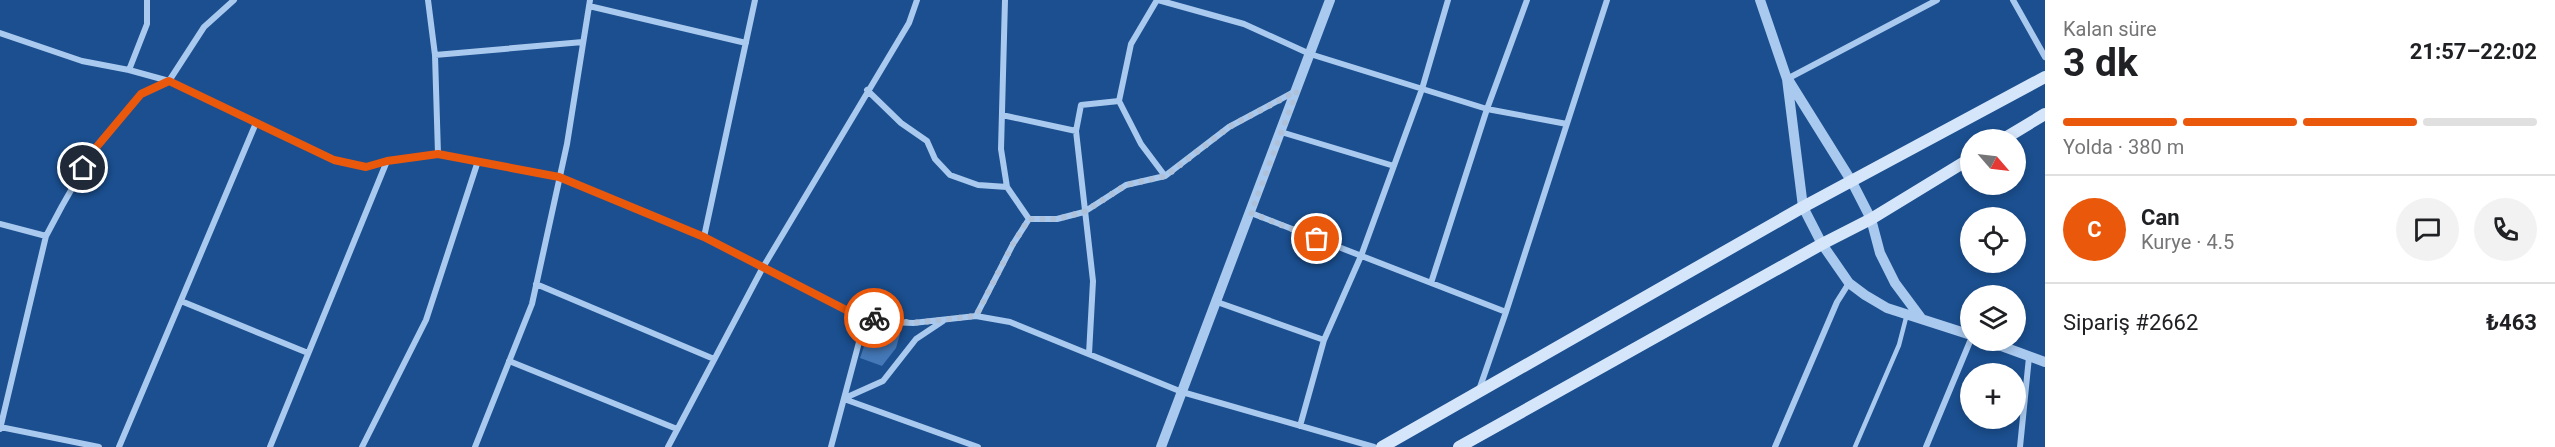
<!DOCTYPE html>
<html lang="tr">
<head>
<meta charset="utf-8">
<style>
	body { margin:0; font-family:Roboto,sans-serif; background:#f2f2f2; color:#202124; height:100vh; display:flex; flex-direction:column; font-size:22px; white-space:nowrap }
	* { box-sizing:border-box; margin:0 }
	p { font-size:20px; color:#757577 }
	.icon { flex:none; width:33px; height:33px; fill:none; stroke:currentColor; stroke-width:2; stroke-linecap:round; stroke-linejoin:round }
	.map { position:relative; flex:1; overflow:hidden }
	.sheet { display:flex; flex-direction:column; background:#fff; width:510px }
	.sheet>* { flex:none }
	.needle { width:39px; rotate:118deg }
	.buttons { position:absolute; left:1960px; top:129px; display:grid; gap:12px }
	.buttons a { display:grid; place-items:center; width:66px; height:66px; border-radius:50%; background:#fff; box-shadow:0 3px 9px #0003; font-size:30px }
	.pin { position:absolute; display:grid; place-items:center; width:51px; height:51px; color:#fff; margin:-26px; border:3px solid #fff; border-radius:50%; box-shadow:0 2px 6px #0007 }
	.courier { position:absolute; display:grid; place-items:center; width:60px; height:60px; margin:-30px; border:4px solid #ea580c; border-radius:50%; background:#fff; color:#222; box-shadow:0 2px 8px #0007 }
	.overview em { font-style:normal; font-weight:700 }
	.overview div { display:flex; flex-direction:column-reverse }
	.overview { display:flex; align-items:center; justify-content:space-between; height:102px; padding:0 18px }
	h1 { font-size:39px; font-weight:700; line-height:45px }
	.bar { display:grid; grid-template-columns:repeat(4,1fr); gap:9px 6px; align-content:center; height:72px; padding:0 18px }
	.bar i { height:8px; border-radius:4px; background:#e0e0e0 }
	.bar .on { background:#ea580c }
	.bar p { grid-column:span 4 }
	.line { display:flex; align-items:center; gap:15px; padding:0 18px; border-top:2px solid #e0e0e0 }
	.line div { flex:1 }
	.round { display:grid; place-items:center; flex:none; width:63px; height:63px; border-radius:32px; background:#f2f2f2 }
	main { display:flex; flex:1; min-height:0 }
	.map>svg:first-child { display:block }
	.building { fill:#4478b7 }
	.lines { fill:none; stroke-linecap:round; stroke-linejoin:round }
	.service { stroke:#a9c9ee; stroke-width:4.5 }
	.minor { stroke:#a9c9ee; stroke-width:6 }
	.tertiary { stroke:#a9c9ee; stroke-width:10 }
	.secondary { stroke:#d6e6fa; stroke-width:12 }
	.done { stroke:#afc1d8; stroke-width:6; stroke-dasharray:0 10.8 }
	.route { stroke:#ea580c; stroke-width:8 }
</style>
</head>
<body>
<main>
<div class="map">
<svg width="2045" height="447" viewBox="0 0 2045 447">
	<rect width="100%" height="100%" fill="#1b4f8f"/>
	<!-- building -->
	<path class="building" d="M871 326 900 334 896 348 882 366 860 358Z"/>
	<g class="lines">
		<!-- service -->
		<path class="service" d="M1855 447 1899 345 1907 314"/>
		<!-- minor -->
		<path class="minor" d="M428 0 435 55 438 154
			M1005 0 1001 149 1007 187 1029 219
			M1157 0 1131 44 1119 101 1141 144 1165 176
			M1158 0 1244 24 1310 54 1487 109 1567 124
			M2013 0 2045 57
			M589 6 746 43
			M0 33 82 61 129 70 169 81 334 160 366 167 387 161 438 154 559 177 704 237 852 313 892 322 913 323 976 316 1010 322 1182 392 1374 447
			M435 55 583 42
			M129 70 147 24V0
			M1787 79 1937 0
			M867 90 901 123 927 141 935 159 950 175 978 185 1007 187
			M1002 115 1076 131
			M1281 132 1394 166
			M1251 213 1506 312
			M0 224 46 236
			M704 237 755 0
			M1431 283 1487 109 1527 0
			M536 284 714 359
			M181 301 308 353
			M1217 302 1324 340
			M976 316 1013 244 1029 219H1057L1084 212 1126 185 1165 176 1229 127 1294 92
			M1089 354 1093 281 1076 131 1081 105 1119 101
			M509 361 677 429
			M1479 390 1506 312 1607 0
			M845 398 883 381 916 339 943 321
			M844 399 978 447
			M1300 426 1324 340 1361 256 1422 89 1448 0
			M0 427 99 447
			M0 429 46 236 62 206 94 150 141 94 169 81 204 27 234 0
			M119 447 256 123
			M270 447 387 161
			M362 447 426 320 478 161
			M475 447 532 304 567 144 590 0
			M668 447 762 269 909 23 917 0
			M831 447 866 316
			M1775 447 1837 302 1849 283
			M1926 447 1971 339
			M2020 447 2029 357"/>
		<!-- tertiary -->
		<path class="tertiary" d="M1760 0 1787 79 1803 207 1822 244 1849 283 1865 295 1887 308 1971 335
			M1789 81 1852 182 1871 219 1880 253 1895 283 1921 318
			M1985 340 2045 362
			M1161 447 1330 0"/>
		<!-- secondary -->
		<path class="secondary" d="M2002 140 2045 114
			M1382 447 1803 207 2045 77
			M1459 447 1822 244 1871 219 1971 158"/>
	</g>
	<g class="lines">
		<!-- done -->
		<path class="done" d="M874 318 913 323 976 316 1013 244 1029 219H1057L1084 212 1126 185 1166 176 1229 127 1297 91 1251 213 1317 239"/>
		<!-- route -->
		<path class="route" d="M83 168 94 150 141 94 169 81 334 160 366 167 387 161 438 154 559 177 704 237 852 313 874 318"/>
	</g>
</svg>
<div class="buttons">
<a><svg class="needle" viewBox="-14 -14 28 28"><path d="M0-13l5 13h-10z" fill="#e53935"/><path d="M0 13l5-13h-10z" fill="#757577"/></svg></a>
<a><svg class="icon" aria-label="locate" viewBox="0 0 24 24"><circle cx="12" cy="12" r="6"/><path d="M12 2v4M12 18v4M2 12h4M18 12h4"/></svg></a>
<a><svg class="icon" aria-label="layers" viewBox="0 0 24 24"><path d="M12 4l9 5-9 5-9-5zM3 14l9 5 9-5"/></svg></a>
<a>+</a>
</div>
<div class="pin" style="left:1317px;top:239px;background:#ea580c"><svg class="icon" aria-label="bag" viewBox="0 0 24 24"><path d="M5 8h14l-1 12H6zM9 8a3 3 0 0 1 6 0"/></svg></div>
<div class="pin" style="left:83px;top:168px;background:#1f2937"><svg class="icon" aria-label="home" viewBox="0 0 24 24"><path d="M3 11l9-7 9 7M6 9v11h12V9"/></svg></div>
<div class="courier" style="left:874px;top:318px"><svg class="icon" aria-label="bike" viewBox="0 0 24 24"><circle cx="6" cy="16" r="4"/><circle cx="18" cy="16" r="4"/><path d="M6 16l4-8h5l3 8M10 8l3 8H6M13 5h3"/></svg></div>
</div>
<section class="sheet">
<div class="overview"><div><h1>3 dk</h1><p>Kalan süre</p></div><em>21:57–22:02</em></div>
<div class="bar"><i class="on"></i><i class="on"></i><i class="on"></i><i></i><p>Yolda · 380 m</p></div>
<div class="line" style="height:108px"><b class="round" style="background:#ea580c;color:#fff">C</b><div><b>Can</b><p>Kurye · 4.5</p></div><a class="round"><svg class="icon" aria-label="chat" viewBox="0 0 24 24"><path d="M4 5h16v11H9l-5 4z"/></svg></a><a class="round"><svg class="icon" aria-label="phone" viewBox="0 0 24 24"><path d="M5 4h4l2 5-3 2q2 4 5 5l2-3 5 2v4C11 20 4 13 5 4z"/></svg></a></div>
<div class="line" style="height:78px"><div>Sipariş #2662</div><b>₺463</b></div>
</section>
</main>
</body>
</html>
